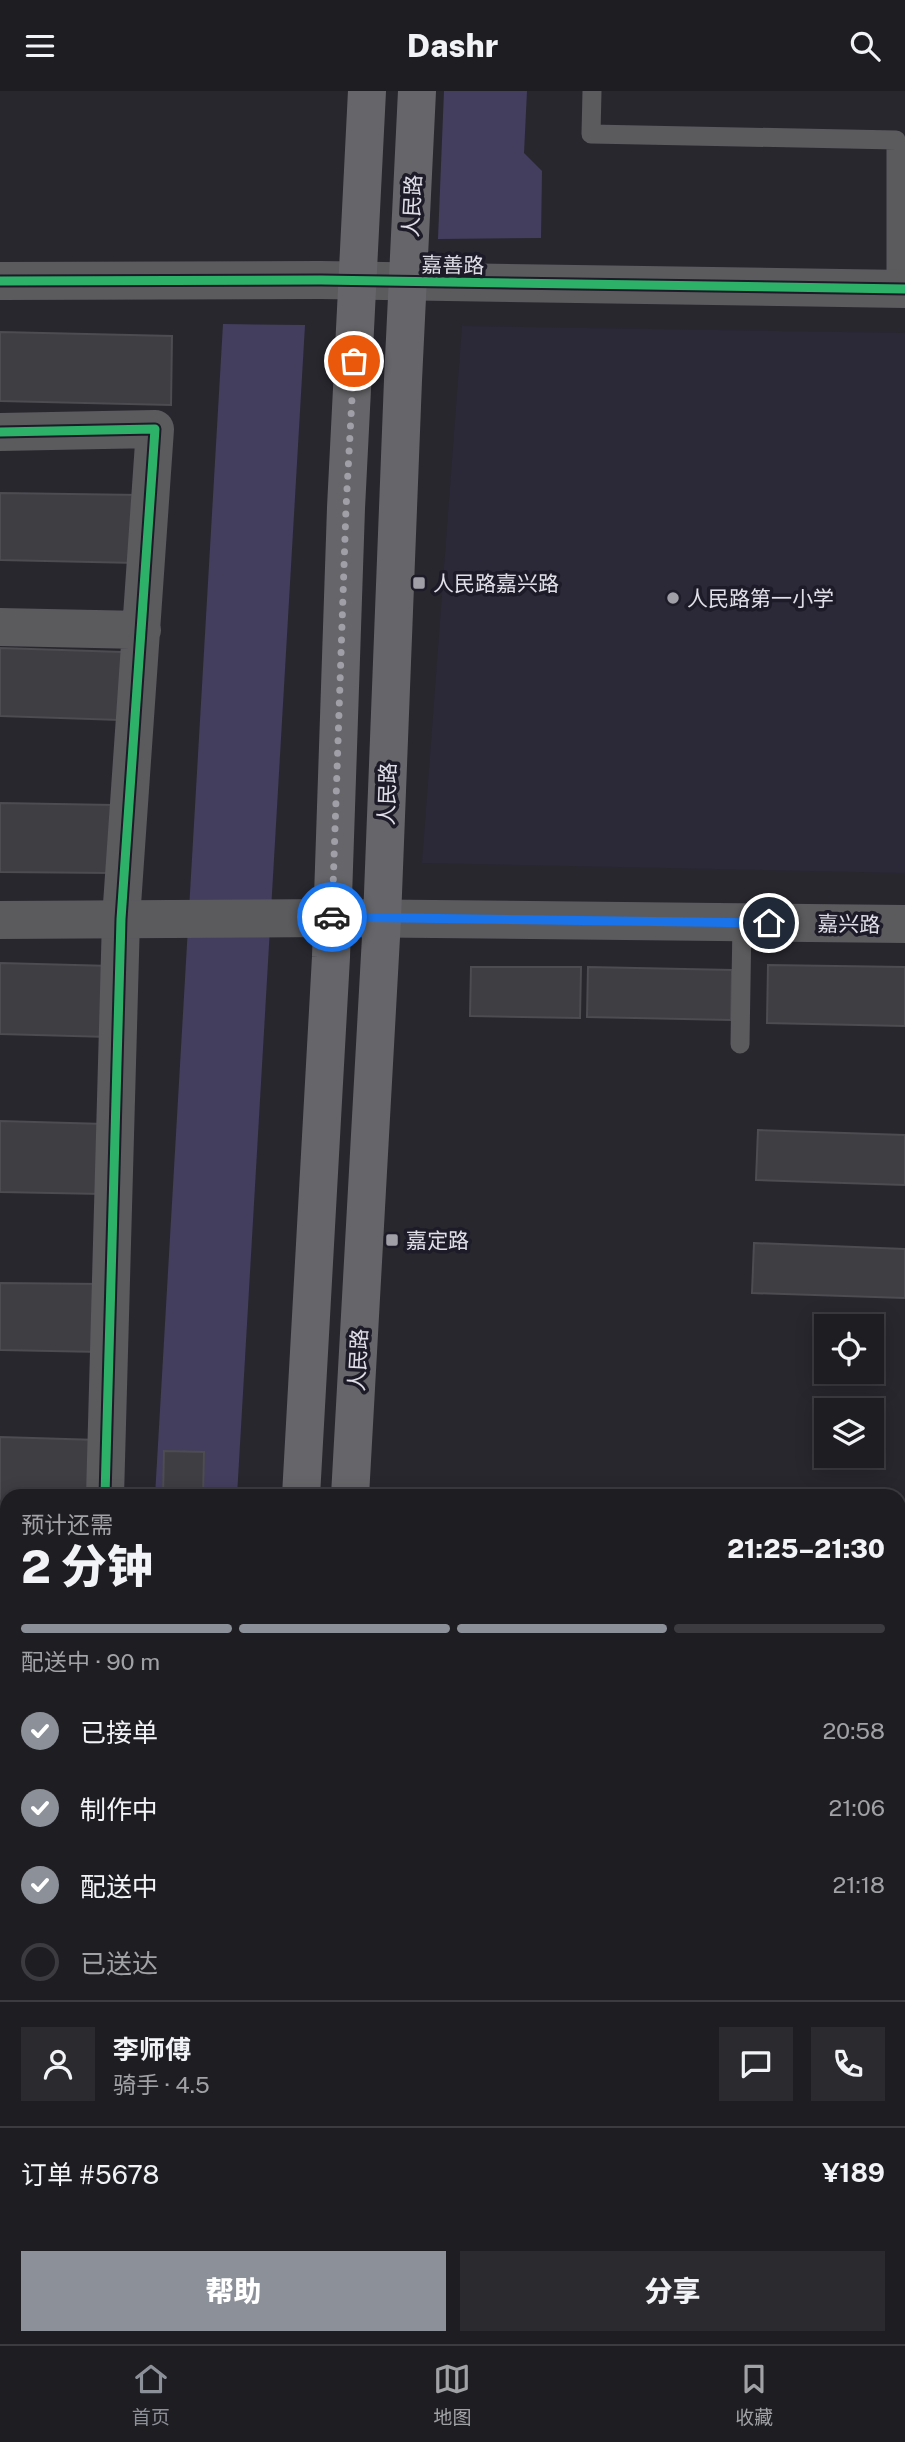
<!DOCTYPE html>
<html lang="zh">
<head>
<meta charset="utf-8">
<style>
	body { margin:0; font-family:"Public Sans","Noto Sans SC",sans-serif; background:#2b2a2f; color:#f1f3f6; height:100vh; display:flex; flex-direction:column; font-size:26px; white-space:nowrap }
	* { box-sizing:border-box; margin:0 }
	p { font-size:23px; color:#a1a2a5 }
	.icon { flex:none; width:38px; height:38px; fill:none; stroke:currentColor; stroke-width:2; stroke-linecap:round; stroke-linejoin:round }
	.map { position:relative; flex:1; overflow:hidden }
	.panel { position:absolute; left:0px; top:1398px; width:906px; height:856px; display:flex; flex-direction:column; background:#1e1d22; border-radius:21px 21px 0 0; box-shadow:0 4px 18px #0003,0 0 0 2px #3c3b40 }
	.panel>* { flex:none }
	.fabs { position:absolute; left:814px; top:1223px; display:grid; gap:14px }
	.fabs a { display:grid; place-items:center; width:70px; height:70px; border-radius:0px; background:#1e1d22; box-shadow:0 4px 18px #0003,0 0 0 2px #3c3b40; font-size:35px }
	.pin { position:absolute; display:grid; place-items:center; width:60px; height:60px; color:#fff; margin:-30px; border:4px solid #fff; border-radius:50%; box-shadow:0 2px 7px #0007 }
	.courier { position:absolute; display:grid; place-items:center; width:70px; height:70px; margin:-35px; border:5px solid #1a73e8; border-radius:50%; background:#fff; color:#222; box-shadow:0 2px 9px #0007 }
	.summary em { font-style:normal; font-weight:800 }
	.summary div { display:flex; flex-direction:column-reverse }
	.summary { display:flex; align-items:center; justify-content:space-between; height:119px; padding:0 21px }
	h1 { font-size:46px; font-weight:800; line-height:52px }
	.bar { display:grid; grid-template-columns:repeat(4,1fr); gap:10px 7px; align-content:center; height:84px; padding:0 21px }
	.bar i { height:9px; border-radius:5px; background:#3c3b40 }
	.bar .active { background:#8c9099 }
	.bar p { grid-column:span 4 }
	.line { display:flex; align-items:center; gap:18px; padding:0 21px; border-top:2px solid #3c3b40 }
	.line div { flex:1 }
	.round { display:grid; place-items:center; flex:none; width:74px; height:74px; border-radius:0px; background:#2b2a2f }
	ol { padding:0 21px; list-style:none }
	li { display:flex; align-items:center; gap:21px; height:77px }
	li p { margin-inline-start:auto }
	li .icon { padding:7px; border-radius:50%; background:#8c9099; color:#fff; stroke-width:4 }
	li:last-child { color:#a1a2a5 }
	li i { width:38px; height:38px; border:4px solid #3c3b40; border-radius:50% }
	.button { display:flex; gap:14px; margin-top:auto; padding:14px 21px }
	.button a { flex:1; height:80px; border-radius:0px; background:#8c9099; color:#fff; font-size:28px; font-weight:800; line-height:80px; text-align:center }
	.button a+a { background:#2b2a2f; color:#f1f3f6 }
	header { display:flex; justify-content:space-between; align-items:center; height:91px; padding:0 21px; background:#1e1d22; font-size:32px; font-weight:800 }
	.tabs { display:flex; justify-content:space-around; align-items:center; height:98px; border-top:2px solid #3c3b40; background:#1e1d22; font-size:19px; color:#a1a2a5 }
	.tabs a { display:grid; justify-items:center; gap:4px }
	.tabs .active { color:#8c9099 }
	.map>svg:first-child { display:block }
	.built { fill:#2b2838 }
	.green { fill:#433e5d }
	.building { fill:#3e3e43; stroke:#4c4c51; stroke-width:2 }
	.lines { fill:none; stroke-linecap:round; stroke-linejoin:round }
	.service { stroke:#5b5b5e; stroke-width:19 }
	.minor { stroke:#5b5b5e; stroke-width:38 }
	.tertiary { stroke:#5b5b5e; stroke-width:38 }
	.secondary { stroke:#5e5e62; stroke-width:38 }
	.primary { stroke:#66666a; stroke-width:38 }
	.cycleway-casing { stroke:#1c1b27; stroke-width:13 }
	.cycleway { stroke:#2db169; stroke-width:9 }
	.done { stroke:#a09fa7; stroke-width:7; stroke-dasharray:0 12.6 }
	.route { stroke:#1a73e8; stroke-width:9 }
	.poi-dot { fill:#a09fa7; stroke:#1c1b27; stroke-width:2.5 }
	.labels { text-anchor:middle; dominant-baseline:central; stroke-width:7; stroke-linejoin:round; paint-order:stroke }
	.street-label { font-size:21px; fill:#e0dfe8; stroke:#1c1b27 }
	.poi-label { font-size:21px; fill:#e0dfe8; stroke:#1c1b27; text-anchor:start }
</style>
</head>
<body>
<header><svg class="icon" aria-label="menu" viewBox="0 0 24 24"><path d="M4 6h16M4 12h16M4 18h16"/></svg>Dashr<svg class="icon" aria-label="search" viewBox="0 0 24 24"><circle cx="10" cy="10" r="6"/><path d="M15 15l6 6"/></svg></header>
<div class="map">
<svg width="905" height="2253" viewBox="0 0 905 2253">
	<rect width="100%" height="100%" fill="#28272e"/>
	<!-- built -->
	<path class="built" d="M462 235 905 242V782L422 772Z"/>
	<!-- green -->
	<path class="green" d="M444 0H527L524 62 542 80 541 147 438 148Z
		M223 233 305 234 237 1405H155Z"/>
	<!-- building -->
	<path class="building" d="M0 241 172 245 171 314 0 310Z
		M0 402 139 404 137 472 0 469Z
		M0 557 122 561 120 629 0 625Z
		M0 712 113 714 112 782 0 781Z
		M0 872 111 875 109 946 0 943Z
		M768 874 905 876V935L767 932Z
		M471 876H581L580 927 470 925Z
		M588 876 732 879 731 929 587 926Z
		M0 1030 104 1033 103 1103 0 1101Z
		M758 1039 905 1044V1094L756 1089Z
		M754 1152 905 1158V1207L752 1202Z
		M0 1192 102 1193 101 1261 0 1259Z
		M0 1346 98 1349 96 1405H7V1416H0Z
		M164 1360 204 1361 203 1405H163Z
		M450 1400 474 1401V1405H450Z
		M0 2184H7V2233L0 2232Z
		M0 2232 7 2233V2247H13V2253H0Z
		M132 2247H185V2253H132Z"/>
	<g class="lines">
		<!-- service -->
		<path class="service" d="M592 0 591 43 896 49V198
			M740 953 742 831
			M900 2045H905"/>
		<!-- minor -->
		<path class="minor" d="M0 341 155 338 121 828 105 1405
			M0 536 142 539
			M900 2124H905"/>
		<!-- tertiary -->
		<path class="tertiary" d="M0 190 321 189 905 198
			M0 829 332 827 905 833"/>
		<!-- secondary -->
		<path class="secondary" d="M900 1504H905
			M0 1506H7"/>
		<!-- primary -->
		<path class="primary" d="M301 1405 331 866 346 417 367 0
			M350 1405 382 828 403 289 417 0
			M256 2253 257 2247
			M309 2253 310 2247"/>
		<defs>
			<path id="cycleway" d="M0 190 321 189 905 198
				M0 341 155 338 121 828 105 1405"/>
		</defs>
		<!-- cycleway casing -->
		<use href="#cycleway" class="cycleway-casing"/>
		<!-- cycleway -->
		<use href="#cycleway" class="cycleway"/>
	</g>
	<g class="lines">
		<!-- done -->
		<path class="done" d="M332 826 346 417 354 270"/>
		<!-- route -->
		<path class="route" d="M332 826 769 832"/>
	</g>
	<!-- markers -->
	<g class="poi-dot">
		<rect x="412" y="485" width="14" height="14" rx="3.5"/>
		<circle cx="673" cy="507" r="7"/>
		<rect x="385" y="1142" width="14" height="14" rx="3.5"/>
	</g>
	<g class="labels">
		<!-- street labels -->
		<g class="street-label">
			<text transform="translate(412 115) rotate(-87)">人民路</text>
			<text transform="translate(453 174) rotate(1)">嘉善路</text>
			<text transform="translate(387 703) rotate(-88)">人民路</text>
			<text transform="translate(849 833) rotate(1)">嘉兴路</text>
			<text transform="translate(358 1269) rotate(-87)">人民路</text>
		</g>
		<!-- poi labels -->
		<g class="poi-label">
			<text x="433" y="492">人民路嘉兴路</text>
			<text x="687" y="507">人民路第一小学</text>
			<text x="406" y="1149">嘉定路</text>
		</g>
	</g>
</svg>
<div class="fabs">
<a><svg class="icon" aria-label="locate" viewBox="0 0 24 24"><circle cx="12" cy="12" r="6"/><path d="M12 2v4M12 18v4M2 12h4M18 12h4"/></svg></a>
<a><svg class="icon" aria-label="layers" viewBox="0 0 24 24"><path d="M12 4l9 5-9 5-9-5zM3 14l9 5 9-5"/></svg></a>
</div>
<div class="pin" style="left:354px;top:270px;background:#ea580c"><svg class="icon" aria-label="bag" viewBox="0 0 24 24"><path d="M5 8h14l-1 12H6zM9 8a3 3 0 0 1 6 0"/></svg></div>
<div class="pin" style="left:769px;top:832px;background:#1f2937"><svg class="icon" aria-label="home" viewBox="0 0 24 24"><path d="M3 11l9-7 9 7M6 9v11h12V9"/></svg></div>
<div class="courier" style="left:332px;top:826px"><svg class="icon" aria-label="car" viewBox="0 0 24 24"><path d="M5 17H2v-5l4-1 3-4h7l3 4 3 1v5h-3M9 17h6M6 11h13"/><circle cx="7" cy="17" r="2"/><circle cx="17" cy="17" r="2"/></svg></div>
<section class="panel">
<div class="summary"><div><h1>2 分钟</h1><p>预计还需</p></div><em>21:25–21:30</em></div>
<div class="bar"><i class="active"></i><i class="active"></i><i class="active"></i><i></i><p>配送中 · 90 m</p></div>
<ol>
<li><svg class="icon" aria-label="check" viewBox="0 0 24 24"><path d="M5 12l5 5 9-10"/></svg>已接单<p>20:58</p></li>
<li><svg class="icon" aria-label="check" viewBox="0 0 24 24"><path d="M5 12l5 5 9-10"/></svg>制作中<p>21:06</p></li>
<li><svg class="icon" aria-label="check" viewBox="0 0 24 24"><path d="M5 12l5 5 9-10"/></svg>配送中<p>21:18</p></li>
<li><i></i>已送达</li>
</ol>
<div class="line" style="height:126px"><a class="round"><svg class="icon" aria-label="person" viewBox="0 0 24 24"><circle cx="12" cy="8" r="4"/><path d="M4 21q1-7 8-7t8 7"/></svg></a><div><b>李师傅</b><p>骑手 · 4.5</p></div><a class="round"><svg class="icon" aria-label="chat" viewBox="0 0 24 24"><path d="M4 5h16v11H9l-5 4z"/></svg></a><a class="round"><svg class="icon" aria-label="phone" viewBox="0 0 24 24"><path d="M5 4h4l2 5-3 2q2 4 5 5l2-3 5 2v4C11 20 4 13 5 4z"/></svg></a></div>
<div class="line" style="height:91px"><div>订单 #5678</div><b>¥189</b></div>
<div class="button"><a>帮助</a><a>分享</a></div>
</section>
</div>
<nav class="tabs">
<a class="active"><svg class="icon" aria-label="home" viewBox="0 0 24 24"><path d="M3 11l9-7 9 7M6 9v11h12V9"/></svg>首页</a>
<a><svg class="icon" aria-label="map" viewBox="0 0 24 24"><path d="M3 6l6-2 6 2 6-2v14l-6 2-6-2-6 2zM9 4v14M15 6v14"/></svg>地图</a>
<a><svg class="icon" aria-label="saved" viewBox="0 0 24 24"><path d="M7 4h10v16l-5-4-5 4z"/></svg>收藏</a>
</nav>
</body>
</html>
